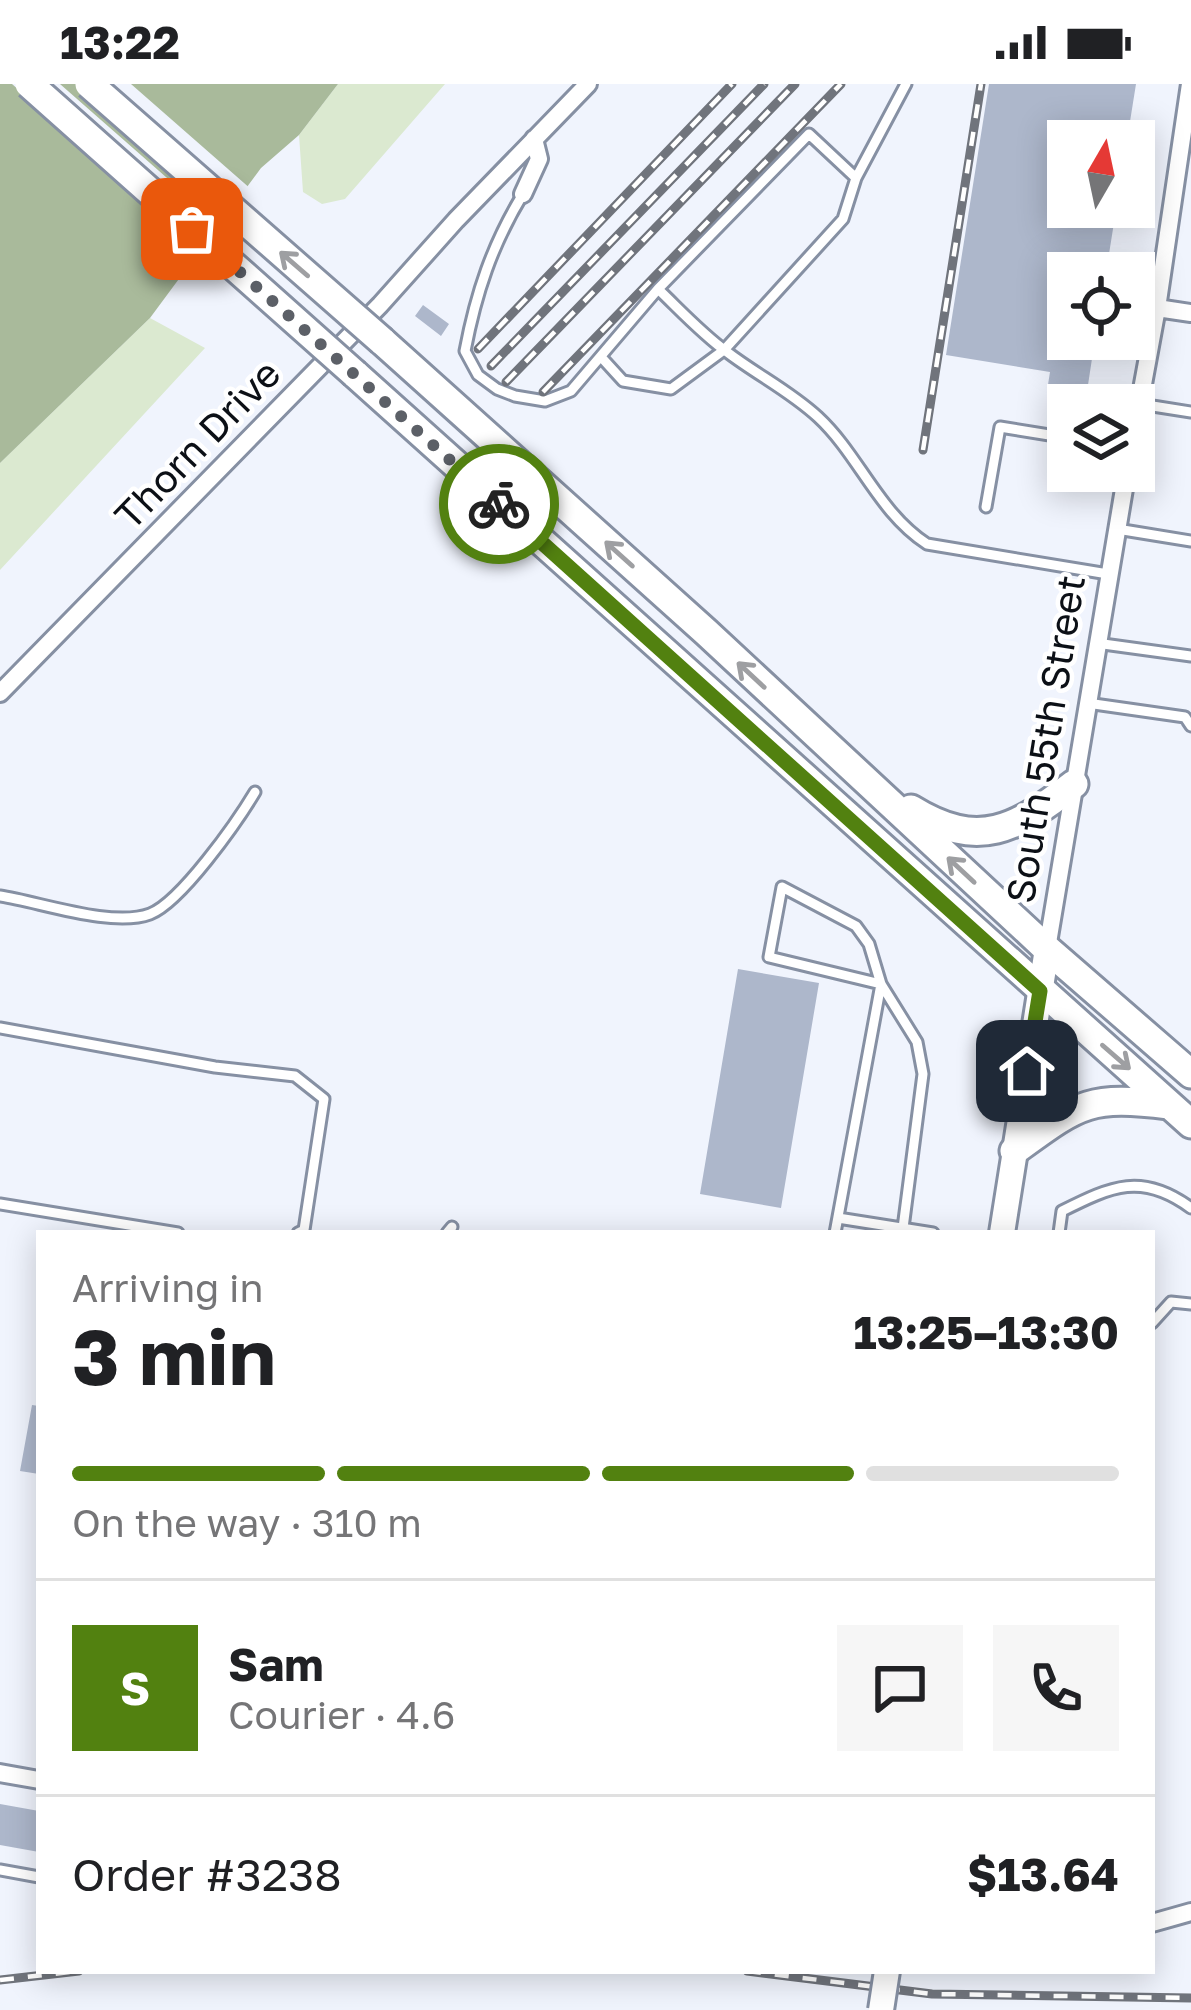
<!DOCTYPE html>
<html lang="en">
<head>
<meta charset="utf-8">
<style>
	body { margin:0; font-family:"Golos Text",sans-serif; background:#f6f6f6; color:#202124; height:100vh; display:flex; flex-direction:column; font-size:45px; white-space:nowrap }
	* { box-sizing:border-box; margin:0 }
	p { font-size:39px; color:#757577 }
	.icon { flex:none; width:66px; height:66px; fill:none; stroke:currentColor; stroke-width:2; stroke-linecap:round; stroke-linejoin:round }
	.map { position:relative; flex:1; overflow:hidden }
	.drawer { position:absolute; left:36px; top:1146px; width:1119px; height:744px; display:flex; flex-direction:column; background:#fff; border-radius:0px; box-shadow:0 6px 30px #0003 }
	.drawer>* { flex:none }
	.needle { width:78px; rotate:9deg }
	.tools { position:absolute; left:1047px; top:36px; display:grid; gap:24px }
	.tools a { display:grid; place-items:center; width:108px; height:108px; border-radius:0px; background:#fff; box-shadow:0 6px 30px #0003; font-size:60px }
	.pin { position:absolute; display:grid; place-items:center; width:102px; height:102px; color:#fff; margin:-51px; border-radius:24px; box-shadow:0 6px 18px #0006 }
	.courier { position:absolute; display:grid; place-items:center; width:120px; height:120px; margin:-60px; border:9px solid #528110; border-radius:50%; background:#fff; color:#222; box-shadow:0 3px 15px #0007 }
	.head em { font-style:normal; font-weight:700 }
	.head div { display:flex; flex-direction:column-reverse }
	.head { display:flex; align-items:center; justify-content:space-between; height:204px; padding:0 36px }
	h1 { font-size:78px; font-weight:700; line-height:90px }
	.bar { display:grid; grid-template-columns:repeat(4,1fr); gap:18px 12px; align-content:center; height:144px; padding:0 36px }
	.bar i { height:15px; border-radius:9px; background:#e0e0e0 }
	.bar .active { background:#528110 }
	.bar p { grid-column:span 4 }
	.line { display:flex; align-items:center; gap:30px; padding:0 36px; border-top:3px solid #e0e0e0 }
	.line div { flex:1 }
	.round { display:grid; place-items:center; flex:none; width:126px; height:126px; border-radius:0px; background:#f6f6f6 }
	.status { display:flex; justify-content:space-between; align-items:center; height:84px; padding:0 60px; background:#fff; direction:ltr }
	.status svg { height:33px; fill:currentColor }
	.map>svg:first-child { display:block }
	.green { fill:#dbe9d0 }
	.water { fill:#a9ba9b }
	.pier { fill:#f0f4fd }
	.building { fill:#adb7cb }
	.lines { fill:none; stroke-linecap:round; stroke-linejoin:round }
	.service-casing { stroke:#8690a3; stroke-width:15 }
	.minor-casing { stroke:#8690a3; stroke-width:22 }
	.secondary-casing { stroke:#8690a3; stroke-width:30 }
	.primary-casing { stroke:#8690a3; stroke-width:33 }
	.service { stroke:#fff; stroke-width:9 }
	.minor { stroke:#fff; stroke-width:16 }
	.secondary { stroke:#fff; stroke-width:24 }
	.primary { stroke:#fff; stroke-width:27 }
	.rail-casing { stroke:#70747c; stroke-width:9 }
	.rail { stroke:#fff; stroke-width:4.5; stroke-dasharray:14; stroke-linecap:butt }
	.secondary-bridge-casing { stroke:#8690a3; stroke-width:30; stroke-linecap:butt }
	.primary-bridge-casing { stroke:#8690a3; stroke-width:33; stroke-linecap:butt }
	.secondary-bridge { stroke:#fff; stroke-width:24 }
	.primary-bridge { stroke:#fff; stroke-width:27 }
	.oneway { stroke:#9e9fa2 }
	.done { stroke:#5c6067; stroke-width:12; stroke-dasharray:0 21.6 }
	.route { stroke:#528110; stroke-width:15 }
	.labels { text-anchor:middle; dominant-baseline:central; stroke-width:9; stroke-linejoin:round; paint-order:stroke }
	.street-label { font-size:39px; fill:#0c1016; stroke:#fff }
</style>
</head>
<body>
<div class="status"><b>13:22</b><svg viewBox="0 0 49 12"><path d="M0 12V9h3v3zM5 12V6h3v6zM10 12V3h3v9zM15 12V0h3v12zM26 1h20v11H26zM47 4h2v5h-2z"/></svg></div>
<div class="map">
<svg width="1191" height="1926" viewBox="0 0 1191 1926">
	<rect width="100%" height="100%" fill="#f0f4fd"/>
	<!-- green -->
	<path class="green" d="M338 0H445L345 115 322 120 303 108 299 51Z
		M150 234 205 264 0 486V379Z"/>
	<!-- water -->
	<path class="water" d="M0 0H338L299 51 261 84 150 234 0 379Z"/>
	<!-- pier -->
	<path class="pier" d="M12 0H60L224 144 204 170Z
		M76 0H131L252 106 230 136Z"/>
	<!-- building -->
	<path class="building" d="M989 0H1136L1128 50 1095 45 1093 57H1068V123L1116 126 1106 189H1068V255H1095L1086 314 1047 307 1050 288 946 271Z
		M423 221 449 240 441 252 415 232Z
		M738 885 819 899 781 1124 700 1110Z
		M32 1321 39 1322V1390L20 1387Z
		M0 1720 39 1727V1768L0 1761Z"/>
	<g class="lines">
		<defs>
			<path id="service" d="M523 110C492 161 476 209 465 267L478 291 497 305 515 312 545 317 571 307 658 205 809 50 856 94
				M658 205C680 226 702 250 727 268 757 291 790 307 818 333 859 371 878 428 927 460L1108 490
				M602 274 623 297 671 305 724 266 843 135 856 94 906 0
				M1140 320 1191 328
				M986 423 1000 343 1068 354
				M1117 445 1191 457
				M1096 559 1191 572
				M1087 619 1185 633 1191 642
				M0 812C40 818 112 844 150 830 181 818 237 738 255 708
				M0 944 215 983 295 992 324 1015 304 1146 298 1149
				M0 1120 178 1149
				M838 1134 933 1149
				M447 1149 452 1143
				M835 1149 881 900 769 873 782 803 856 842 869 860 881 900 917 958 923 990 903 1144
				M1059 1149 1062 1127C1112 1102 1142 1088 1191 1124
				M1152 1239 1171 1218 1191 1220
				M0 1786 39 1793"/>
			<path id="minor" d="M523 110 539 75 534 55
				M1157 224 1191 229
				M1134 349 1157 224 1190 0
				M0 609 380 221 456 136 588 0
				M1047 865 1127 387
				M0 1689 39 1696
				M1152 1839 1191 1828"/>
			<path id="secondary" d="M1002 1149 1047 865"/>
			<path id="primary" d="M382 257 706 548 1047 865 1191 990
				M355 290 1191 1040
				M911 725C979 767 1016 745 1074 700
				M1014 1067C1079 1020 1087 1011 1169 1021"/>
		</defs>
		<!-- service casing -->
		<use href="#service" class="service-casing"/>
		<!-- minor casing -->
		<use href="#minor" class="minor-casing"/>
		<!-- secondary casing -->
		<use href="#secondary" class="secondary-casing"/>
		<!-- primary casing -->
		<use href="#primary" class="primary-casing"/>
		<!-- service -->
		<use href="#service" class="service"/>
		<!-- minor -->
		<use href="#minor" class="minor"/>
		<!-- secondary -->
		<use href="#secondary" class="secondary"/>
		<!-- primary -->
		<use href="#primary" class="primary"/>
		<defs>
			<path id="rail" d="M478 265 732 0
				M491 282 764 0
				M506 298 795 0
				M543 308 841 0
				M923 366 981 0
				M747 1887 932 1910 1191 1914
				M0 1896 79 1887"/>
		</defs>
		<!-- rail casing -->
		<use href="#rail" class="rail-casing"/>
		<!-- rail -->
		<use href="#rail" class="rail"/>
		<defs>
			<path id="secondary-bridge" d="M881 1926 887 1887"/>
			<path id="primary-bridge" d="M29 0 355 290
				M89 0 382 257"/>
		</defs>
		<!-- secondary-bridge casing -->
		<use href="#secondary-bridge" class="secondary-bridge-casing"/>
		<!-- primary-bridge casing -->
		<use href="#primary-bridge" class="primary-bridge-casing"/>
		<!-- secondary-bridge -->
		<use href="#secondary-bridge" class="secondary-bridge"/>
		<!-- primary-bridge -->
		<use href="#primary-bridge" class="primary-bridge"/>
	</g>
	<!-- one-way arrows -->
	<defs><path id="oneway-shaft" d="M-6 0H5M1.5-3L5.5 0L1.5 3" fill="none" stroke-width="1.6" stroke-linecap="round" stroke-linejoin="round" transform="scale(3)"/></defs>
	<g class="oneway">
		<use href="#oneway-shaft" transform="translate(294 180) rotate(-139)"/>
		<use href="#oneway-shaft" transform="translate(619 470) rotate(-138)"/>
		<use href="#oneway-shaft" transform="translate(751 591) rotate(-137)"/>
		<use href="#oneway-shaft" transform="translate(961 786) rotate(-137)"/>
		<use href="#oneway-shaft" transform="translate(1116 973) rotate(41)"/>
	</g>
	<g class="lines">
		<!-- done -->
		<path class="done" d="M192 145 499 420"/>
		<!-- route -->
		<path class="route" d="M499 420 1040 907 1027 987"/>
	</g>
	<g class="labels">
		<!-- street labels -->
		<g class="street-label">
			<text transform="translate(197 360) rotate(-46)">Thorn Drive</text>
			<text transform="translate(1045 655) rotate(-81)">South 55th Street</text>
		</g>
	</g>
</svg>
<div class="tools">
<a><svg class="needle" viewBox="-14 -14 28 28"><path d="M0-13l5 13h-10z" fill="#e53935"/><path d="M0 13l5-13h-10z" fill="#757577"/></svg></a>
<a><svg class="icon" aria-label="locate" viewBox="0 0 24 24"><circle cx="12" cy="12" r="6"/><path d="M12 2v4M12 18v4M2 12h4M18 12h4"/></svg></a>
<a><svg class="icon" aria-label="layers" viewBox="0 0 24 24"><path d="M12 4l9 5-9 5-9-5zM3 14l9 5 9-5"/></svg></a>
</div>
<div class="pin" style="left:192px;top:145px;background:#ea580c"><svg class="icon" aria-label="bag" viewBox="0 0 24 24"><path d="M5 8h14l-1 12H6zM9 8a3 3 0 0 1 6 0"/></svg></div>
<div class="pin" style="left:1027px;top:987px;background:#1f2937"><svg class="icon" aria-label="home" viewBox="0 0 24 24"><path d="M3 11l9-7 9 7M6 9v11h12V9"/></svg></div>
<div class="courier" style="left:499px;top:420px"><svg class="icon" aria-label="bike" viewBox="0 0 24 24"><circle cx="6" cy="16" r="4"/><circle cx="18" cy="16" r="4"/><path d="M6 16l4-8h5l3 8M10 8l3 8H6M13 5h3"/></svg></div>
<section class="drawer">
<div class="head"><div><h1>3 min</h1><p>Arriving in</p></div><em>13:25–13:30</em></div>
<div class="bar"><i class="active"></i><i class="active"></i><i class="active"></i><i></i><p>On the way · 310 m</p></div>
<div class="line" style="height:216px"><b class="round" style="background:#528110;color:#fff">S</b><div><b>Sam</b><p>Courier · 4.6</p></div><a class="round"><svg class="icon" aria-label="chat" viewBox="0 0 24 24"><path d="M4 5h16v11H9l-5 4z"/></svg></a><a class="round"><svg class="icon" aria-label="phone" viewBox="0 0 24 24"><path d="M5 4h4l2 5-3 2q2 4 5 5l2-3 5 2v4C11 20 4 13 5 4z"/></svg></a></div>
<div class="line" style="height:156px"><div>Order #3238</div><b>$13.64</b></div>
</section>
</div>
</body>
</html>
